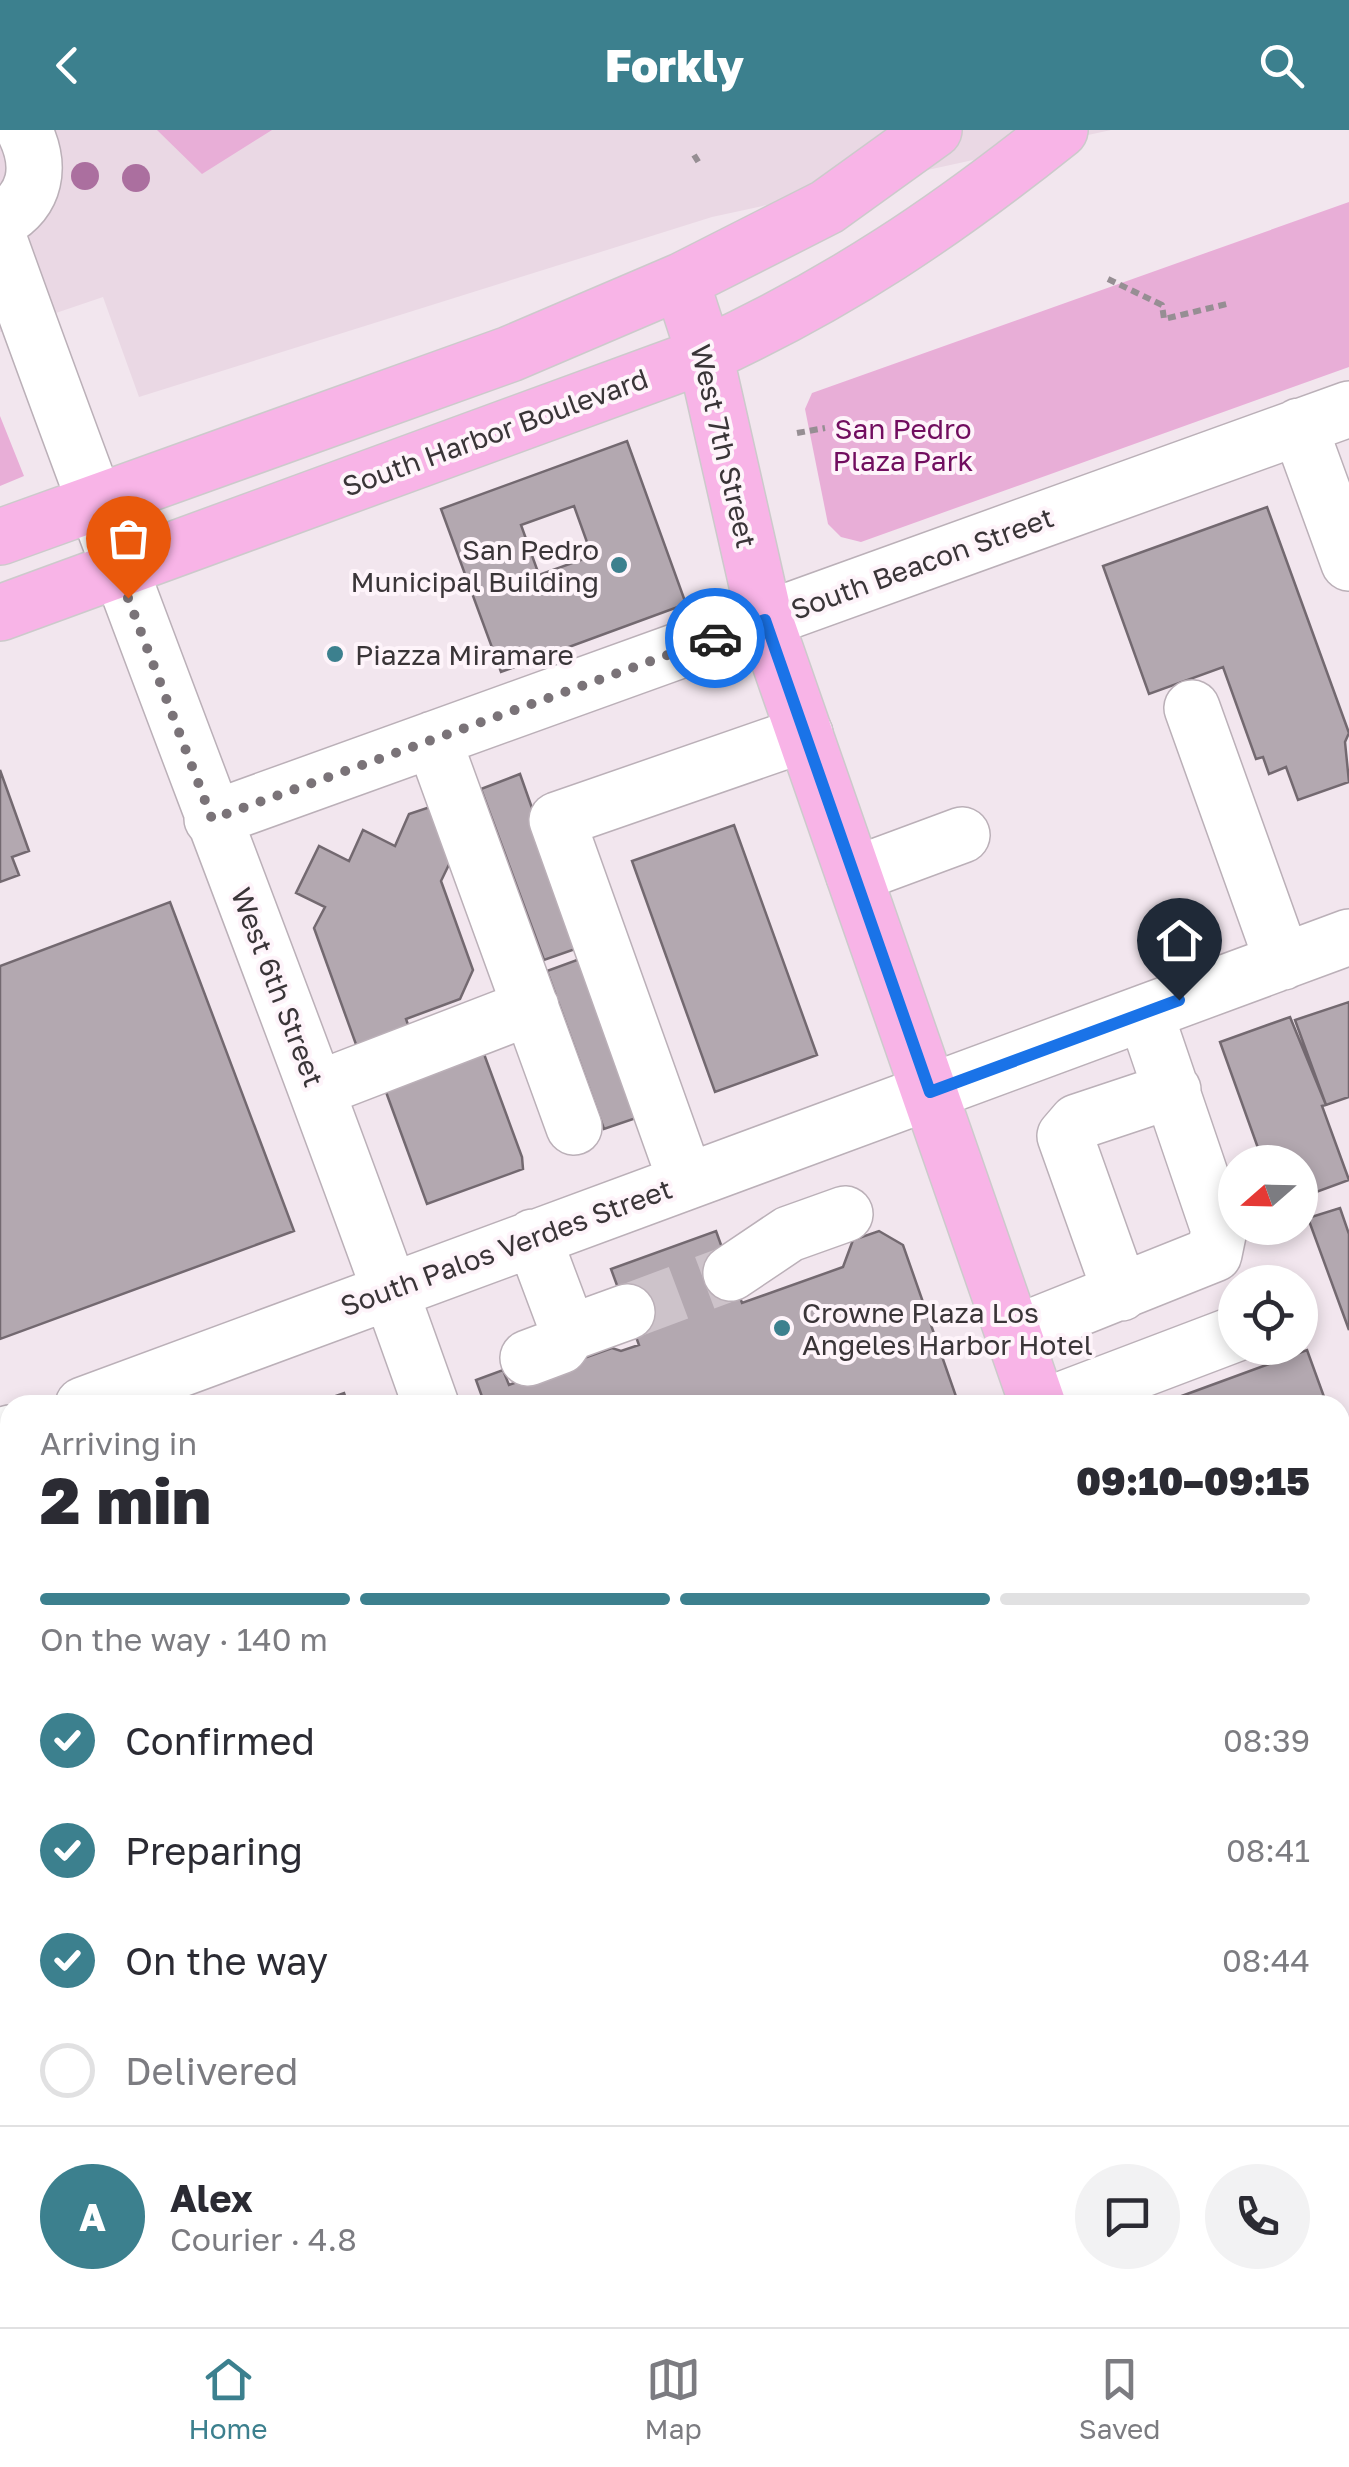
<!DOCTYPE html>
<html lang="en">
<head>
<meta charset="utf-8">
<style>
	body { margin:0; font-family:"Golos Text",sans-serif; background:#f2f2f3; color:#2b2b33; height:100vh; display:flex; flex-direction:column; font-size:38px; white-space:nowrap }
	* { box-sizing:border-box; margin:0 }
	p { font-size:32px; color:#7c7c81 }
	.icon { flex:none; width:55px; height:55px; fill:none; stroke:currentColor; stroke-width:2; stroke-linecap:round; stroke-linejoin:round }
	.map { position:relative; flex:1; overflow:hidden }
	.side { position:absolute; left:0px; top:1265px; width:1350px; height:932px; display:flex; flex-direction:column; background:#fff; border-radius:30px 30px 0 0; box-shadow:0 5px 15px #0003 }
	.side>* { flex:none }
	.needle { width:65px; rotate:250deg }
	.fabs { position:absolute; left:1218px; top:1015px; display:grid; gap:20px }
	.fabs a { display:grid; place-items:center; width:100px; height:100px; border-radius:50%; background:#fff; box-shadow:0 5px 15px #0003; font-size:50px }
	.pin { position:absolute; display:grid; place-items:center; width:85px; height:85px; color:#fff; margin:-102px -42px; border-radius:50% 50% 50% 0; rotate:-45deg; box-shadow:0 0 10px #0007 }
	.pin .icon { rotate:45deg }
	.courier { position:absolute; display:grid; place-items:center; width:100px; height:100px; margin:-50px; border:8px solid #1a73e8; border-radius:50%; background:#fff; color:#222; box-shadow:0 2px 12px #0007 }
	.headline em { font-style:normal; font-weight:800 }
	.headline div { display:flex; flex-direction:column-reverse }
	.headline { display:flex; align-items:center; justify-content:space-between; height:170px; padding:0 40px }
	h1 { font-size:65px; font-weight:800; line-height:75px }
	.bar { display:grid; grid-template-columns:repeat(4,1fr); gap:15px 10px; align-content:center; height:120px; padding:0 40px }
	.bar i { height:12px; border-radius:8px; background:#e1e1e2 }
	.bar .active { background:#3c808e }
	.bar p { grid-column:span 4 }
	.line { display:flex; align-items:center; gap:25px; padding:0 40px; border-top:2px solid #e1e1e2 }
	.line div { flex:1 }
	.round { display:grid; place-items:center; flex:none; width:105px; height:105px; border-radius:52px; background:#f2f2f3 }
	ol { padding:0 40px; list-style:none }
	li { display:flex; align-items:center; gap:30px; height:110px }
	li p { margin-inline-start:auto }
	li .icon { padding:10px; border-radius:50%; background:#3c808e; color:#fff; stroke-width:4 }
	li:last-child { color:#7c7c81 }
	li i { width:55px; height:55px; border:5px solid #e1e1e2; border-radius:50% }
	header { display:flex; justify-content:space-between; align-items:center; height:130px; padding:0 40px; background:#3c808e; color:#fff; font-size:45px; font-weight:800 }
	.tabs { display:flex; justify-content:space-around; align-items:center; height:140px; border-top:2px solid #e1e1e2; background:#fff; font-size:28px; color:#7c7c81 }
	.tabs a { display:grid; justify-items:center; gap:5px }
	.tabs .active { color:#3c808e }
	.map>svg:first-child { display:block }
	.built { fill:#ead8e4 }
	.green { fill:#e8aed7 }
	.building { fill:#b3a8b0; stroke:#736970; stroke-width:2.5; fill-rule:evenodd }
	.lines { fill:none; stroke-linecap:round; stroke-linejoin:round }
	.minor-tunnel { stroke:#cdc3ca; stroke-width:55; stroke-dasharray:55 28; stroke-linecap:butt }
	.minor-casing { stroke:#bbb0b8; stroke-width:58 }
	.major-casing { stroke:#cccacb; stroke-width:58 }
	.path { stroke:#968e93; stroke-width:6; stroke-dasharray:8 5; stroke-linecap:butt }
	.minor { stroke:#fff; stroke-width:55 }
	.major { stroke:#f8b4e7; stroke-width:55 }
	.tree { fill:#ab6f9f }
	.done { stroke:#7a7378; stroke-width:10; stroke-dasharray:0 18 }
	.route { stroke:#1a73e8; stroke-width:12 }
	.poi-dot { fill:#3c808e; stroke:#fef4fa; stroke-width:4 }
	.labels { text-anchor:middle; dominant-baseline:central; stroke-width:8; stroke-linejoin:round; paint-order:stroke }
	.park-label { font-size:28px; fill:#710d5f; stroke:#fef4fa }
	.street-label { font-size:28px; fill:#3a3538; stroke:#fef4fa }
	.poi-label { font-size:28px; fill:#3a3538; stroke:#fef4fa; text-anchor:start }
</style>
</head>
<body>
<header><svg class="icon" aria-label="back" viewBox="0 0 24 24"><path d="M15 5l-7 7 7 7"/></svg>Forkly<svg class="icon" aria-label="search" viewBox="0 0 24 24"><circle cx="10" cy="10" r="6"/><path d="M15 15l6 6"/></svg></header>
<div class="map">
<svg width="1349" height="2197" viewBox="0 0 1349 2197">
	<rect width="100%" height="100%" fill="#f2e6ee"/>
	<!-- built -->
	<path class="built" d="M0 0H1111L712 87 139 267 103 167 0 202Z
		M1349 1706V2197H808L804 2188H1340V1709Z
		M470 2188H696L671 2197H474Z"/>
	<!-- green -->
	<path class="green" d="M157 0H272L202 44Z
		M1349 72V237L861 412 841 407 828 394 805 279 812 263Z
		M0 286 24 346 0 356Z"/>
	<!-- building -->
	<path class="building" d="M627 311 686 474 501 542 441 379ZM574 376 592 426 539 445 521 395Z
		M1267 377 1349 603 1345 612 1349 652 1298 670 1286 637 1269 644 1263 627 1256 629 1223 537 1149 564 1103 436Z
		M0 640 29 721 12 727 19 745 0 752Z
		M520 644 581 817 544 830 481 659Z
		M439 674 456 720 441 751 473 840 460 869 406 889 414 912 362 931 314 798 325 777 296 763 319 716 349 731 363 700 395 716 409 684Z
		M734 695 817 925 715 962 632 731Z
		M170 772 294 1101 0 1209V836Z
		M585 827 642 986 604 999 547 841Z
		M1349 872V967L1326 975 1295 890Z
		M1290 887 1326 975 1322 976 1349 1050 1300 1068V1032H1263L1220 912Z
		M484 924 522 1027 523 1039 427 1074 382 951Z
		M1340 1078 1349 1104V1200L1308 1088Z
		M716 1101 742 1173 843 1137 853 1110 879 1101 903 1115 959 1275H485L476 1250 503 1240 509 1255 612 1218 621 1221 639 1215 611 1139Z
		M1307 1220 1327 1275H1157Z
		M344 1263 348 1275H310Z
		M1340 1311 1349 1336V1412L1340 1415Z
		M1349 1471V1545L1340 1548V1474Z
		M9 1544 8 1574 10 1766 0 1737V1548Z
		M1349 1612V1759L1340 1762V1615Z
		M1349 1759V1833L1340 1837V1762Z
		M10 1771V1818L0 1791V1775Z
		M1349 1833V1934L1340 1909V1837Z
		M242 2188H418L422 2197H246Z
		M470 2188H615L590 2197H473Z
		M1096 2188H1146L1149 2197H1087L1085 2191Z
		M1159 2188H1225L1228 2197H1162Z
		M1237 2188H1303L1306 2197H1240Z"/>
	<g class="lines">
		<!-- minor-tunnel -->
		<path class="minor-tunnel" d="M627 1182 731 1143"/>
		<defs>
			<path id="minor" d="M0 91C37 70 42 36 24 0
				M0 112C139 501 293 885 431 1275
				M1299 296 1349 433
				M1192 578 1283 832
				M433 609 574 997
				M212 689 1349 279
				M854 745 962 705
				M318 959 531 877
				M686 1051 557 690 805 604
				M533 1107 569 1203
				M731 1143 789 1104 845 1084
				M1121 1163 1065 1006 1077 992 1173 960
				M1014 1204 1214 1124 1219 1100 1145 883
				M528 1228 560 1216 569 1203 627 1182
				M83 1275 1349 807
				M1048 1275 1235 1204
				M0 1306 10 1303
				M1340 1448 1349 1445
				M0 1816 10 1817
				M1340 2039 1349 2036
				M0 2061 10 2076
				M0 2163 10 2159
				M80 2188 85 2197
				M449 2188 452 2197
				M754 2188 757 2197
				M1066 2188 1069 2197
				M876 2197 905 2188"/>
			<path id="major" d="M681 151 705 225 765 490 1038 1275
				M0 407 510 224 681 151 827 77 934 0
				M0 483 705 225C841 162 944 93 1060 0
				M1340 2128 1349 2153"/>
		</defs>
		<!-- minor casing -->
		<use href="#minor" class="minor-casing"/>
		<!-- major casing -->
		<use href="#major" class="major-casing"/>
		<!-- path -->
		<path class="path" d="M694 25 699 33
			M1108 149 1162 175 1164 189 1231 173
			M797 303 825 298"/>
		<!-- minor -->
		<use href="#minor" class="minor"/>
		<!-- major -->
		<use href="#major" class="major"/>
	</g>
	<!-- trees -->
	<g class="tree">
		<circle cx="85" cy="46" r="14"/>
		<circle cx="136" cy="48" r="14"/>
	</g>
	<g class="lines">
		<!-- done -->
		<path class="done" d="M128 468 212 689 715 508"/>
		<!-- route -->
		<path class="route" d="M715 508 765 490 930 962 1179 870"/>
	</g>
	<!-- markers -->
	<g class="poi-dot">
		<circle cx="619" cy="435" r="10"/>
		<circle cx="335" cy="524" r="10"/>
		<circle cx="782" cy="1198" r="10"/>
	</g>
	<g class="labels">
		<!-- park labels -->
		<g class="park-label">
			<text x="903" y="298">San Pedro<tspan x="903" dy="32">Plaza Park</tspan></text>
		</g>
		<!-- street labels -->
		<g class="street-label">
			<text transform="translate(495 302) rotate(-20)">South Harbor Boulevard</text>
			<text transform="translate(724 316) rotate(77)">West 7th Street</text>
			<text transform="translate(922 433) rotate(-20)">South Beacon Street</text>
			<text transform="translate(278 857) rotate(69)">West 6th Street</text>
			<text transform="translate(506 1117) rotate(-20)">South Palos Verdes Street</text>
		</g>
		<!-- poi labels -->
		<g class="poi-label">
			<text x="599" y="419" text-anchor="end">San Pedro<tspan x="599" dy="32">Municipal Building</tspan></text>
			<text x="355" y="524">Piazza Miramare</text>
			<text x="802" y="1182">Crowne Plaza Los<tspan x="802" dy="32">Angeles Harbor Hotel</tspan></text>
		</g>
	</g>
</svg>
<div class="fabs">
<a><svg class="needle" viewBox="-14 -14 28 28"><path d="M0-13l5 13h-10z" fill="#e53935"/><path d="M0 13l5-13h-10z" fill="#7c7c81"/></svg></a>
<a><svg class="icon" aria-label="locate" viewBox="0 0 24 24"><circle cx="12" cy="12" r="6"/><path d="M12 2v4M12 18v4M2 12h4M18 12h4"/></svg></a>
</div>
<div class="pin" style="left:128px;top:468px;background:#ea580c"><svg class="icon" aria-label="bag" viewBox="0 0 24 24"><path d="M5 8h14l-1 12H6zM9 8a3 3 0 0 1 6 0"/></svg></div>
<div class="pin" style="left:1179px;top:870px;background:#1f2937"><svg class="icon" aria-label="home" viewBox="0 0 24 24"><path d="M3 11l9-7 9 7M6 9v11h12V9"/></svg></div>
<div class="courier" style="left:715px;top:508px"><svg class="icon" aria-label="car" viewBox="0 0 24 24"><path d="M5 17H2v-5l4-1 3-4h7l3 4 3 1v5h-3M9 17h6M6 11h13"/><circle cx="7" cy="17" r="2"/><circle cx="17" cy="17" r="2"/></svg></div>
<section class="side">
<div class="headline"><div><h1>2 min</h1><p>Arriving in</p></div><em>09:10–09:15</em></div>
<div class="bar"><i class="active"></i><i class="active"></i><i class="active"></i><i></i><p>On the way · 140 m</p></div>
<ol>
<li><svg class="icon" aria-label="check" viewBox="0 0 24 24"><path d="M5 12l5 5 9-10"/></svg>Confirmed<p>08:39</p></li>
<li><svg class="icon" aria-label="check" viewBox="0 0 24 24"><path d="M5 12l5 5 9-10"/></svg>Preparing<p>08:41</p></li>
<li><svg class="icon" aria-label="check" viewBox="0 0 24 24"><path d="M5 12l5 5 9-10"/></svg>On the way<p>08:44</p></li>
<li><i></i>Delivered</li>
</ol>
<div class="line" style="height:180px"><b class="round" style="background:#3c808e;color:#fff">A</b><div><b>Alex</b><p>Courier · 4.8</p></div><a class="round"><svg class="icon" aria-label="chat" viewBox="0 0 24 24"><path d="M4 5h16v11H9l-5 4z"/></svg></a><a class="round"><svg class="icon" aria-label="phone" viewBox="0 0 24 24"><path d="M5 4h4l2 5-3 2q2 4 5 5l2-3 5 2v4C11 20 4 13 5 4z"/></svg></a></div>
</section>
</div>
<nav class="tabs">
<a class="active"><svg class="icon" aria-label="home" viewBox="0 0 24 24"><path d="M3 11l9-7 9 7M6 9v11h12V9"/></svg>Home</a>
<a><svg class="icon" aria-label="map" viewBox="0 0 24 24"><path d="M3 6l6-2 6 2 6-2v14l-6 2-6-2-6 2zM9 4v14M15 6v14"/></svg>Map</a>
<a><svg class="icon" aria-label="saved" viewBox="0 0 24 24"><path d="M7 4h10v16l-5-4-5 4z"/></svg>Saved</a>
</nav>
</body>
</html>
